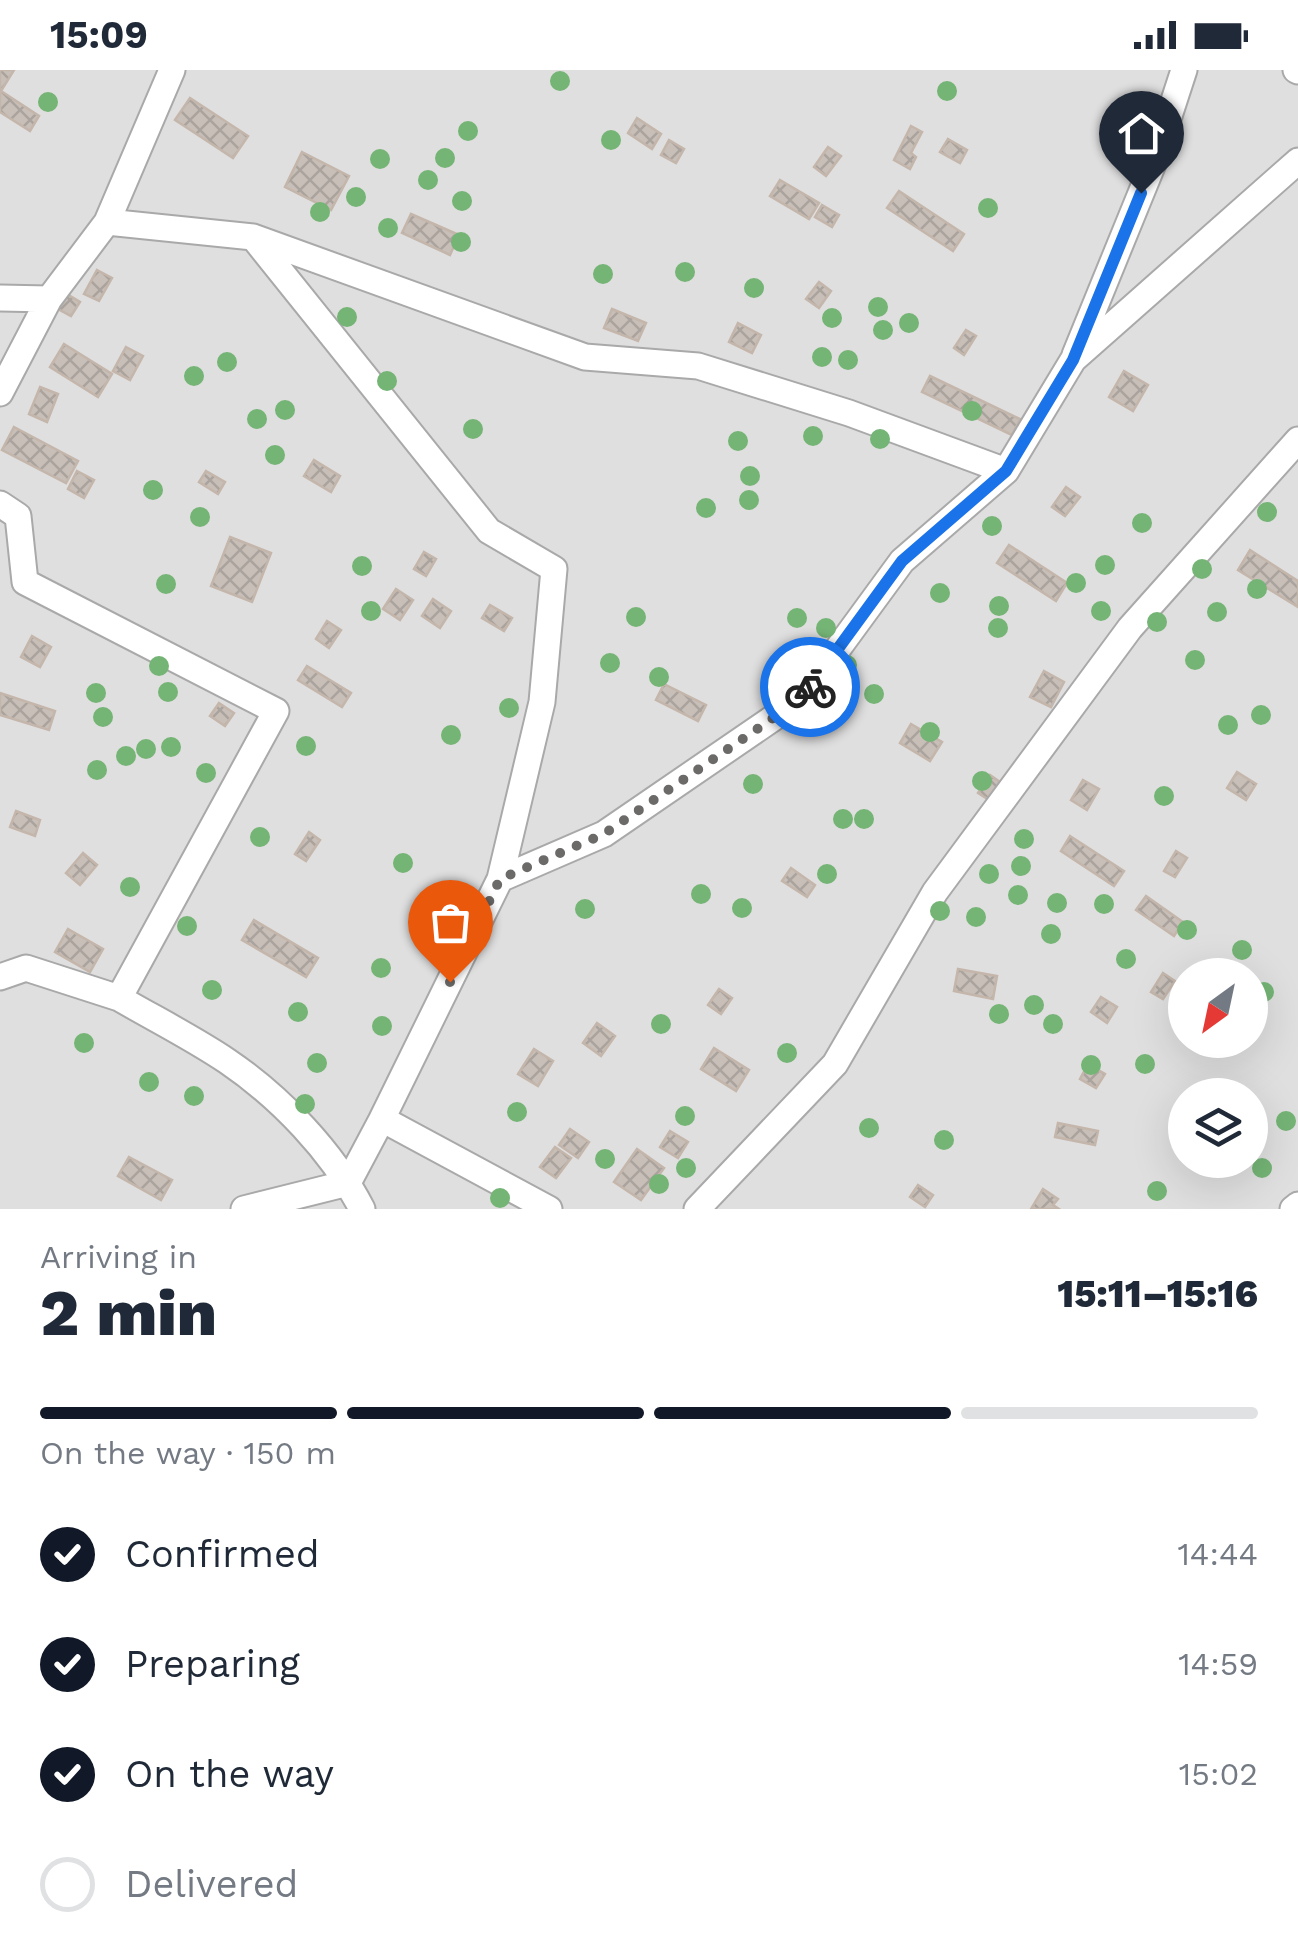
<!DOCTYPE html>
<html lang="en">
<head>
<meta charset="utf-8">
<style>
	body { margin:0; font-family:"Work Sans",sans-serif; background:#f2f2f3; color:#1f2937; height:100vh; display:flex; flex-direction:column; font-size:38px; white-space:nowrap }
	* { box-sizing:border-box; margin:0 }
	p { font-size:32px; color:#747a83 }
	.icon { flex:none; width:55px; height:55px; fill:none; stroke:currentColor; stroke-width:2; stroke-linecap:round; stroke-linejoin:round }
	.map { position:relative; height:1139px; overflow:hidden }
	.sheet { display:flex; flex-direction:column; background:#fff; flex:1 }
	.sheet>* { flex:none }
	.needle { width:65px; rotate:213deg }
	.tools { position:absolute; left:1168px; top:888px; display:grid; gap:20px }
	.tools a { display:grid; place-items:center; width:100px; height:100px; border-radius:50%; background:#fff; box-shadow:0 10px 40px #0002; font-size:50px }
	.pin { position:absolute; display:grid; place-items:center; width:85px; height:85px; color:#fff; margin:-102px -42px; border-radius:50% 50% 50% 0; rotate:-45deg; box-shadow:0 0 10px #0007 }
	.pin .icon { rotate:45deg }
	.courier { position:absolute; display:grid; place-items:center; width:100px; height:100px; margin:-50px; border:8px solid #1a73e8; border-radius:50%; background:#fff; color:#222; box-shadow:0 2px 12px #0007 }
	.summary em { font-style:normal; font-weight:800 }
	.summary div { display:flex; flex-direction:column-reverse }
	.summary { display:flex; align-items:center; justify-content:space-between; height:170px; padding:0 40px }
	h1 { font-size:65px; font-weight:800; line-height:75px }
	.bar { display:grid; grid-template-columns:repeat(4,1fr); gap:15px 10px; align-content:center; height:120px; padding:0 40px }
	.bar i { height:12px; border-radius:8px; background:#e0e1e3 }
	.bar .on { background:#111827 }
	.bar p { grid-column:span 4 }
	ol { padding:0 40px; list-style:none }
	li { display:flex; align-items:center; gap:30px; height:110px }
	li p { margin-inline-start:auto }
	li .icon { padding:10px; border-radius:50%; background:#111827; color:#fff; stroke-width:4 }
	li:last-child { color:#747a83 }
	li i { width:55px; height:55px; border:5px solid #e0e1e3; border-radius:50% }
	.status { display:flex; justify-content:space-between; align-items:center; height:70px; padding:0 50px; background:#fff; direction:ltr }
	.status svg { height:28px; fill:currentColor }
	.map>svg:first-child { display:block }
	.residential { fill:#e0dfdf; fill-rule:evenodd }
	.building { fill:url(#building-cross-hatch); stroke:#c4b6ab; stroke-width:2.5 }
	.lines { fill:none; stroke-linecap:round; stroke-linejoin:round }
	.minor-casing { stroke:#a9a9a9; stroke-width:29 }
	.minor { stroke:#fff; stroke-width:25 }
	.tree { fill:#74b475 }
	.done { stroke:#6b6a68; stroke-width:10; stroke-dasharray:0 18 }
	.route { stroke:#1a73e8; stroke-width:12 }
</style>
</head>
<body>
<div class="status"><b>15:09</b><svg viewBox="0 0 49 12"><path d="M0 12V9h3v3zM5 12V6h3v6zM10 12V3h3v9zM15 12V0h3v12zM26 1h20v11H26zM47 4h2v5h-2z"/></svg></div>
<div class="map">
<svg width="1298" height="1139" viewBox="0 0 1298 1139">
	<defs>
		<pattern id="building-cross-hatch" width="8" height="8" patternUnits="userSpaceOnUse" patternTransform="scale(2.5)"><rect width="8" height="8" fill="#c7bfb8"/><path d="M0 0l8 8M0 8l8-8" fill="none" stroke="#aba49e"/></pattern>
	</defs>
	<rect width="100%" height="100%" fill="#f2efe9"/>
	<!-- residential -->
	<path class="residential" d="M0 0H1298V1139H0ZM1185 905H1250V970H1185ZM1185 1025H1250V1090H1185Z"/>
	<!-- building -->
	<path class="building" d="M0 0H14L1 21 39 46 30 61 0 42Z
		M190 28 248 66 233 88 175 50Z
		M637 48 661 64 652 79 628 63Z
		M911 56 922 62 911 83 916 87 910 99 894 90Z
		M948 69 967 80 960 93 940 82Z
		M669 70 684 79 676 93 661 85Z
		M828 77 841 86 826 106 814 97Z
		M302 82 349 106 331 140 285 117Z
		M780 110 819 133 809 149 770 126Z
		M899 121 964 164 953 181 887 138Z
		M822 135 839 145 832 157 815 147Z
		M411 144 459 165 450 185 402 163Z
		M97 200 112 208 99 231 84 224Z
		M819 212 831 221 819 238 806 229Z
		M67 224 80 232 71 246 58 239Z
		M612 239 646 253 638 271 604 258Z
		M738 253 761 265 752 283 729 272Z
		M966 260 976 266 964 285 954 278Z
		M64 274 112 304 98 327 50 297Z
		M126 277 143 286 130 310 113 301Z
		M1124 301 1148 315 1133 341 1109 327Z
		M930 306 1020 349 1012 365 922 322Z
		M40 317 58 324 47 352 29 344Z
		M14 357 78 391 66 413 2 380Z
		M314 390 340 406 331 422 304 406Z
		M77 401 94 410 84 428 68 419Z
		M206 401 225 412 218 424 199 412Z
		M1066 417 1080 427 1065 446 1052 437Z
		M230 467 271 483 252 532 211 516Z
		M1009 475 1067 513 1056 531 997 493Z
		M1250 480 1298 511V537L1238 500Z
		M424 482 436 489 426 506 414 499Z
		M396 519 413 530 400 550 383 539Z
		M433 529 451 541 440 558 422 546Z
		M490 535 512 548 504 561 482 548Z
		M327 551 341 560 329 578 316 569Z
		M32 566 51 577 40 597 21 587Z
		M307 596 351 623 342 637 298 610Z
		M1044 601 1064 612 1051 637 1030 627Z
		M664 614 706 635 698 651 656 630Z
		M0 623 55 641 49 660 0 645Z
		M219 633 234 643 225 656 210 646Z
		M911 654 942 672 930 691 900 673Z
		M1237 702 1256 714 1246 730 1227 718Z
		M990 705 1003 714 992 732 978 723Z
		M1083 710 1099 719 1087 740 1071 730Z
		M16 741 40 750 35 766 10 757Z
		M309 762 320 770 306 791 295 784Z
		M1070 766 1124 801 1114 816 1061 781Z
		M1176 781 1187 788 1175 807 1164 801Z
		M83 783 97 795 80 815 66 803Z
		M791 798 815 815 807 827 782 811Z
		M1146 826 1183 852 1174 866 1136 840Z
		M254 850 318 888 306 907 242 870Z
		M68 859 103 879 90 902 55 882Z
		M958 899 997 906 993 929 954 921Z
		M1163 903 1175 911 1163 929 1151 922Z
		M719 919 732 928 721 944 708 935Z
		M1101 927 1117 937 1107 953 1091 942Z
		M597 953 615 966 601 986 583 973Z
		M714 978 749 1000 736 1021 701 999Z
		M534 979 553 991 538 1016 518 1004Z
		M1088 994 1105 1004 1096 1018 1080 1009Z
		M1058 1053 1098 1061 1095 1075 1055 1067Z
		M570 1059 589 1072 578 1088 559 1075Z
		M670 1061 688 1072 678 1088 660 1077Z
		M555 1077 571 1088 556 1108 540 1097Z
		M637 1079 664 1098 641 1130 614 1112Z
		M129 1087 172 1110 161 1130 118 1106Z
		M918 1115 933 1125 925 1137 910 1127Z
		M1043 1119 1058 1129 1053 1135 1059 1139H1031Z"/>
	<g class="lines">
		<defs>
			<path id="minor" d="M1296 0 1298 1
				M107 152 172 0
				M253 167 489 461 554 499 542 632 500 809 382 1049 549 1139
				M0 228 49 229
				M1075 285 1155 89 1184 0
				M0 323 49 229 107 152 253 167 585 287 698 296 849 343 1006 401
				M0 434 18 446 25 512 276 641 119 928C155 949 193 968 227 991 280 1027 333 1082 362 1139
				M500 809 604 764 801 629 902 491 1006 401 1073 290 1298 91
				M0 907 26 898 119 928
				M244 1139 348 1113 382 1049
				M697 1139 835 994 935 822 1130 558 1298 370
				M1293 1139 1298 1135"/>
		</defs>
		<!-- minor casing -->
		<use href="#minor" class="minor-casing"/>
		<!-- minor -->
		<use href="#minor" class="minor"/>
	</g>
	<!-- trees -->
	<g class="tree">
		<circle cx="560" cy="11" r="10"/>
		<circle cx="947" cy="21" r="10"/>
		<circle cx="48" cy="32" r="10"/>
		<circle cx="468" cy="61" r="10"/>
		<circle cx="611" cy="70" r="10"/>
		<circle cx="445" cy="88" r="10"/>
		<circle cx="380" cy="89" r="10"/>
		<circle cx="428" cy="110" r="10"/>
		<circle cx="356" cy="127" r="10"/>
		<circle cx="462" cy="131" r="10"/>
		<circle cx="988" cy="138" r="10"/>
		<circle cx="320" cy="142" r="10"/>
		<circle cx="388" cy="158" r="10"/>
		<circle cx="461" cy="172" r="10"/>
		<circle cx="685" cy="202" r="10"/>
		<circle cx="603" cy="204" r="10"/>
		<circle cx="754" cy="218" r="10"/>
		<circle cx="878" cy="237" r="10"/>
		<circle cx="347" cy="247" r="10"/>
		<circle cx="832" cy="248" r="10"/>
		<circle cx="909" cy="253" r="10"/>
		<circle cx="883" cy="260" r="10"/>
		<circle cx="822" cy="287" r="10"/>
		<circle cx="848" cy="290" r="10"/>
		<circle cx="227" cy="292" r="10"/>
		<circle cx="194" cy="306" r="10"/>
		<circle cx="387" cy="311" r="10"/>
		<circle cx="285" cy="340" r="10"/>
		<circle cx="972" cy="341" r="10"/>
		<circle cx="257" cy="349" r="10"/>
		<circle cx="473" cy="359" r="10"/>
		<circle cx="813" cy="366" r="10"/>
		<circle cx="880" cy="369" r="10"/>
		<circle cx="738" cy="371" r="10"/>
		<circle cx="275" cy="385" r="10"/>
		<circle cx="750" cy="406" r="10"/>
		<circle cx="153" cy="420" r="10"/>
		<circle cx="749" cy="430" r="10"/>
		<circle cx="706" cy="438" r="10"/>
		<circle cx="1267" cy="442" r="10"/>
		<circle cx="200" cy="447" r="10"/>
		<circle cx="1142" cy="453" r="10"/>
		<circle cx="992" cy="456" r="10"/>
		<circle cx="1105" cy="495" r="10"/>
		<circle cx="362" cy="496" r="10"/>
		<circle cx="1202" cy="499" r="10"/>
		<circle cx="1076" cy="513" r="10"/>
		<circle cx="166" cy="514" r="10"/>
		<circle cx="1257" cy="519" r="10"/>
		<circle cx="940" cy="523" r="10"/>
		<circle cx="999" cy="536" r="10"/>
		<circle cx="371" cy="541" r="10"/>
		<circle cx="1101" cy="541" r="10"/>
		<circle cx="1217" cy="542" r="10"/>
		<circle cx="636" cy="547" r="10"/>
		<circle cx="797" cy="548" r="10"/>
		<circle cx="1157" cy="552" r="10"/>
		<circle cx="826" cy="558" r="10"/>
		<circle cx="998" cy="558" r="10"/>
		<circle cx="1195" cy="590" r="10"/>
		<circle cx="610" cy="593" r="10"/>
		<circle cx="847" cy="595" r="10"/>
		<circle cx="159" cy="596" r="10"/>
		<circle cx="659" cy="607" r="10"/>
		<circle cx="168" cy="622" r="10"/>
		<circle cx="96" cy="623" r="10"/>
		<circle cx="874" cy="624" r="10"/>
		<circle cx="509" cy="638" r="10"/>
		<circle cx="1261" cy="645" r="10"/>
		<circle cx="103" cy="647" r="10"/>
		<circle cx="1228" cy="655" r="10"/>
		<circle cx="930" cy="662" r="10"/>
		<circle cx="451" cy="665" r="10"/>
		<circle cx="306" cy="676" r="10"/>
		<circle cx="171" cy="677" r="10"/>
		<circle cx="146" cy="679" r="10"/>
		<circle cx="126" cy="686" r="10"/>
		<circle cx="97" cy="700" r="10"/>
		<circle cx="206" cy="703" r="10"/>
		<circle cx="982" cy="711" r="10"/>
		<circle cx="753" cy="714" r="10"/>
		<circle cx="1164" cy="726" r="10"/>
		<circle cx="843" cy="749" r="10"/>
		<circle cx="864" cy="749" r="10"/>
		<circle cx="260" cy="767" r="10"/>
		<circle cx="1024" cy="769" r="10"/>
		<circle cx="403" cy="793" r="10"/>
		<circle cx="1021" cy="796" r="10"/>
		<circle cx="827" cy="804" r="10"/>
		<circle cx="989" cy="804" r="10"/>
		<circle cx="130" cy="817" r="10"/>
		<circle cx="701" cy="824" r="10"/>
		<circle cx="1018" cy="825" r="10"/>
		<circle cx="1057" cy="833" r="10"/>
		<circle cx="1104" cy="834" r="10"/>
		<circle cx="742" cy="838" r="10"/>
		<circle cx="585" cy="839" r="10"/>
		<circle cx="940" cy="841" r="10"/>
		<circle cx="976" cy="847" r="10"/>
		<circle cx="187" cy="856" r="10"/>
		<circle cx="1187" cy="860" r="10"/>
		<circle cx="1051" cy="864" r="10"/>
		<circle cx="1242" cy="880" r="10"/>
		<circle cx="1126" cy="889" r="10"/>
		<circle cx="381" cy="898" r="10"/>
		<circle cx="212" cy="920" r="10"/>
		<circle cx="1264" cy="922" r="10"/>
		<circle cx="1034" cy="935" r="10"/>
		<circle cx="298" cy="942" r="10"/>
		<circle cx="999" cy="944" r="10"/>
		<circle cx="661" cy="954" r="10"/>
		<circle cx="1053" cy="954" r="10"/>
		<circle cx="382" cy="956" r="10"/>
		<circle cx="84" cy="973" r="10"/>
		<circle cx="787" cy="983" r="10"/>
		<circle cx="317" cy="993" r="10"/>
		<circle cx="1145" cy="994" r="10"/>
		<circle cx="1091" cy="995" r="10"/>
		<circle cx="149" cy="1012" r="10"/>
		<circle cx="194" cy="1026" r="10"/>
		<circle cx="305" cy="1034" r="10"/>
		<circle cx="517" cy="1042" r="10"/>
		<circle cx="685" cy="1046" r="10"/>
		<circle cx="1286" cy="1051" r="10"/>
		<circle cx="869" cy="1058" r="10"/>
		<circle cx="944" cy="1070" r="10"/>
		<circle cx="605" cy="1089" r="10"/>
		<circle cx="686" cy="1098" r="10"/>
		<circle cx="1262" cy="1098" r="10"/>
		<circle cx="659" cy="1114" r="10"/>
		<circle cx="1157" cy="1121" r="10"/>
		<circle cx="500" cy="1128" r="10"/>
	</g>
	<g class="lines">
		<!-- done -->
		<path class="done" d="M450 912 500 809 604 764 801 629 810 617"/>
		<!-- route -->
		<path class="route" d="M810 617 902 491 1006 401 1073 290 1141 123"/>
	</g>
</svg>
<div class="tools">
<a><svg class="needle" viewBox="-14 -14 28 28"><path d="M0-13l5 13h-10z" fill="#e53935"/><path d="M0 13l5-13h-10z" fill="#747a83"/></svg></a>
<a><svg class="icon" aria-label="layers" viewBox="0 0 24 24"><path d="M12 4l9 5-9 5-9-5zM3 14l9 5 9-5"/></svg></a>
</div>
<div class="pin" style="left:450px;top:912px;background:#ea580c"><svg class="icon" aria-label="bag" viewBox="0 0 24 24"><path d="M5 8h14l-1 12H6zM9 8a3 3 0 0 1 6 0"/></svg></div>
<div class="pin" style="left:1141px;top:123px;background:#1f2937"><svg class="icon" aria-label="home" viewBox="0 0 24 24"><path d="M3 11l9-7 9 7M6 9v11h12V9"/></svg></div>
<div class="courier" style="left:810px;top:617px"><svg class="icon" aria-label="bike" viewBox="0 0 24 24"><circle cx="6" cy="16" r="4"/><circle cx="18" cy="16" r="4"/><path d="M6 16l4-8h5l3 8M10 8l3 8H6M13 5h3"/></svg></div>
</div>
<section class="sheet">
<div class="summary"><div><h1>2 min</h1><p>Arriving in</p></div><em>15:11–15:16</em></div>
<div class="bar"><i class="on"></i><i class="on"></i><i class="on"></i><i></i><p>On the way · 150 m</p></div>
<ol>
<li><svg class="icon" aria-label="check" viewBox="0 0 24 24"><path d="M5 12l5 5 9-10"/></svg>Confirmed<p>14:44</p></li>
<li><svg class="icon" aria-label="check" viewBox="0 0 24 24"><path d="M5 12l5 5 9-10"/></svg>Preparing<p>14:59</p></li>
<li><svg class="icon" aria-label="check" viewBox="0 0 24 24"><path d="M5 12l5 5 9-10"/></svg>On the way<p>15:02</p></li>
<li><i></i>Delivered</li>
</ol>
</section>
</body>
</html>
